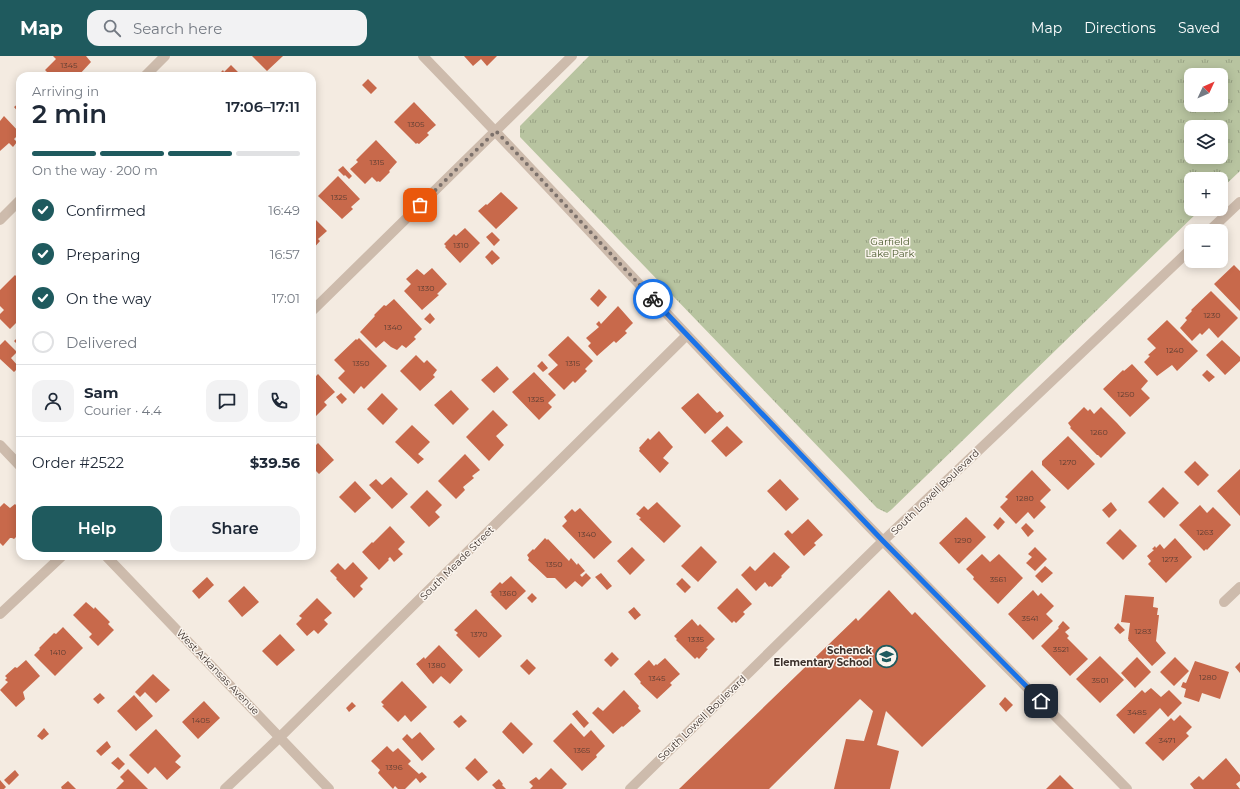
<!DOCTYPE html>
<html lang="en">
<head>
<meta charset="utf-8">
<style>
	body { margin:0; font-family:Montserrat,sans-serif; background:#f2f2f3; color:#1f2937; height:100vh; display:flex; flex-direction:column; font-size:15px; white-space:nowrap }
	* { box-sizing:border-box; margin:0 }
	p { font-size:13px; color:#747a83 }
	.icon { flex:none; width:22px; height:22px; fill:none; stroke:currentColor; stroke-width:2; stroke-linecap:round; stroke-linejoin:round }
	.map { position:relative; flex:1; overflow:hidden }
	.panel { position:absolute; left:16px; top:16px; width:300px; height:488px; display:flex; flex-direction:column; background:#fff; border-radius:12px; box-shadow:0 2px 10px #0003 }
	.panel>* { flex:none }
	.needle { width:26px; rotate:46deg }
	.controls { position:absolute; left:1184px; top:12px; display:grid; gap:8px }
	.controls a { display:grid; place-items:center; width:44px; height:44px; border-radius:8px; background:#fff; box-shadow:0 2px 10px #0003; font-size:20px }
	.pin { position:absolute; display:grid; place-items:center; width:34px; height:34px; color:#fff; margin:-17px; border-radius:8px; box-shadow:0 2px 6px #0006 }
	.courier { position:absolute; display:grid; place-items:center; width:40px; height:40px; margin:-20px; border:3px solid #1a73e8; border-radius:50%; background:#fff; color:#222; box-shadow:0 1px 5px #0007 }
	.head em { font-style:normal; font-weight:600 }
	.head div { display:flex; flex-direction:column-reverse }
	.head { display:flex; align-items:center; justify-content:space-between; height:68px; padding:0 16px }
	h1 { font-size:26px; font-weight:600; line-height:30px }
	.bar { display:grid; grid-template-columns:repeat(4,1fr); gap:6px 4px; align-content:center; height:48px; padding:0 16px }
	.bar i { height:5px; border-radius:3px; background:#e0e1e3 }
	.bar .on { background:#1f5a5e }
	.bar p { grid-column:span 4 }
	.line { display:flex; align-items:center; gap:10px; padding:0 16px; border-top:1px solid #e0e1e3 }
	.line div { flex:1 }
	.round { display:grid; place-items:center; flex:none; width:42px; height:42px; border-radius:12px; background:#f2f2f3 }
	ol { padding:0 16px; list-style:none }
	li { display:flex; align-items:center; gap:12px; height:44px }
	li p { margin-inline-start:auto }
	li .icon { padding:4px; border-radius:50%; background:#1f5a5e; color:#fff; stroke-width:4 }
	li:last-child { color:#747a83 }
	li i { width:22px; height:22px; border:2px solid #e0e1e3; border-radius:50% }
	.button { display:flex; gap:8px; margin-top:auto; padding:8px 16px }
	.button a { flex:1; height:46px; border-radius:12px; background:#1f5a5e; color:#fff; font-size:16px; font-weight:600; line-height:46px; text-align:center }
	.button a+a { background:#f2f2f3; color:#1f2937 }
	header { display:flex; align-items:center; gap:24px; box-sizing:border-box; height:56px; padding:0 20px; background:#1f5a5e; color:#fff }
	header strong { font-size:19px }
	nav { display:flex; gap:22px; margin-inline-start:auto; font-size:14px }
	.search { width:280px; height:36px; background:#f2f2f3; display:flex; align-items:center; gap:10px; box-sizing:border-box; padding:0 14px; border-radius:12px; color:#747a83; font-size:15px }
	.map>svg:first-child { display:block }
	.park { fill:url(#park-tufts); fill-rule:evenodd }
	.building { fill:#c8694b }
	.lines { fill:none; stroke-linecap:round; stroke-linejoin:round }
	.minor { stroke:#cdbbac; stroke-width:10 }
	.done { stroke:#7c716b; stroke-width:4; stroke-dasharray:0 7.2 }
	.route { stroke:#1a73e8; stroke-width:5 }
	.labels { text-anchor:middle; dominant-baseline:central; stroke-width:3; stroke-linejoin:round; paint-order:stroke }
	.number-label { font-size:8px; fill:#5e3e33 }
	.park-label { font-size:10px; fill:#4a5a2e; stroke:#fbf5ee }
	.street-label { font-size:10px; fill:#3b302b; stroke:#fbf5ee }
	.poi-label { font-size:10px; font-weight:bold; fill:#3b302b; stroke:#fbf5ee; text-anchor:end }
</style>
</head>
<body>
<header>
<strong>Map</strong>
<div class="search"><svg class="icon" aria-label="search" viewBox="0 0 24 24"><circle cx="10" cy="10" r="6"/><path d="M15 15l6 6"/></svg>Search here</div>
<nav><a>Map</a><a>Directions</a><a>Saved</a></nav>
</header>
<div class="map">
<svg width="1240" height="733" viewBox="0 0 1240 733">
	<defs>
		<pattern id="park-tufts" width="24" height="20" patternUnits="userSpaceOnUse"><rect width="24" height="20" fill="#b8c4a0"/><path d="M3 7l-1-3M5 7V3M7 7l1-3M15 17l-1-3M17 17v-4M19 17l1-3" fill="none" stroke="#97a083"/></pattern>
	</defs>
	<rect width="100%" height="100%" fill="#f4ebe1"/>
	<!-- park -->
	<path class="park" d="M589 0H1240V115L1221 133V123H1191V153H1201L891 454 887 457 877 452 520 81V70ZM1191 19H1221V49H1191ZM1191 71H1221V101H1191Z"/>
	<!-- building -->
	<path class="building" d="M53 0H86L91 6 78 20H51L45 14 56 3Z
		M252 0H283L267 15Z
		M464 0H497L487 10 481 3 473 10Z
		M231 9 242 20H221L219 18 223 14 224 16Z
		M368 23 377 32 371 38 362 29Z
		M20 46V58L14 51Z
		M414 46 436 69 427 77 429 79 419 88 417 87 416 88 394 66Z
		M4 60 20 77 14 83 17 86 13 91 9 87 0 95V65Z
		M376 84 397 106 389 115 390 116 380 126 378 125 377 126 372 121 365 128 350 113 358 106 356 104Z
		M343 110 352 120 349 123 345 119 344 120 338 114Z
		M338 120 360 143 351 151 353 153 342 163 318 140Z
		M501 136 518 152 496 173 478 155 486 148 487 149Z
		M312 160 327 175 318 183 320 185 312 194Z
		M465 172 480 187 460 207 445 191 446 190 444 188 454 178 456 180Z
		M492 176 500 184 494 190 486 181Z
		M492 194 500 202 492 209 485 201Z
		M1234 209 1240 215V255L1214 228Z
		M432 212 447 228 437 238 439 239 422 254 404 235 411 228 406 223 417 213 424 219Z
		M15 219 20 224V263L10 273 0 263V258L4 254 0 250V234Z
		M599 233 607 241 598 251 590 243Z
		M1211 235 1238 262 1218 282 1209 272 1202 279 1200 277 1192 285 1180 272 1187 264 1185 262 1192 255 1191 254Z
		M394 243 422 273 414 281 416 283 406 292 402 289 397 294 391 291 384 285 376 292 360 276 375 260 374 259 384 249 386 250Z
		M618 250 633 267 625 275 627 277 616 287 614 285 597 300 588 290 591 287 586 282 599 271 596 268 599 265 601 268Z
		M430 257 435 263 430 268 424 263Z
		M1167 264 1198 295 1177 315 1172 309 1157 320 1144 306 1150 300 1148 299 1156 292 1147 283Z
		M20 279V291L14 285Z
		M568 280 593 305 585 313 587 315 575 327 573 325 564 334 548 318 558 309 548 299Z
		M359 282 387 310 364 333 361 330 354 338 338 322 345 315 334 304 356 283 357 284Z
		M5 284 17 296 11 302 19 311 14 316 0 303V289Z
		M1222 284 1240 301V305L1225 319 1206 299Z
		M416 299 424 307 427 304 437 314 433 319 435 321 420 335 400 315Z
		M542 305 548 312 543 316 537 310Z
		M1132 308 1148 325 1141 333 1150 342 1130 361 1103 333 1123 314 1124 315Z
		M497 310 509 323 494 337 481 324Z
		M1207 314 1215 321 1209 326 1202 319Z
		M534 316 556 339 548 347 552 351 539 364 512 336Z
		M318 318 335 336 324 346 327 349 312 364V324Z
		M451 334 469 353 453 369 434 349Z
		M341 337 347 343 342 348 336 341Z
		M382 337 398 353 383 369 367 353Z
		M698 337 717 357 720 355 724 360 705 378 681 352Z
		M1084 351 1088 355 1090 353 1094 358 1101 351 1117 367 1126 377 1101 402 1098 399H1097L1070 372 1071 371 1068 367Z
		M493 354 508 369 496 380 504 389 489 405 466 381Z
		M412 369 430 386 418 398 424 403 418 408 395 386Z
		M727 370 743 386 726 401 711 385Z
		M659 375 673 391 663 402 669 407 660 417 639 395 640 393 639 392 648 382 650 384Z
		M1068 380 1095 408 1068 434 1042 409V405Z
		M318 387 334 404 319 418 312 411V393Z
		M465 398 480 414 472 420 474 422 463 431 465 434 456 443 438 425Z
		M1195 405 1209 419 1198 430 1184 416Z
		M1240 413V460L1217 435Z
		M1032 414 1051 434 1040 445 1046 451 1034 463 1028 456 1016 468 1000 451 1008 443 1005 441Z
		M391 421 408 438 392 453 369 429 376 423 382 429Z
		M780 423 799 443 786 455 767 435Z
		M355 425 371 442 355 457 339 441Z
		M1163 431 1179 447 1164 462 1148 446Z
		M427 434 442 449 435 456 440 461 429 471 410 451Z
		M657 446 681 470 664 487 639 463 641 462 636 458 644 450 648 454Z
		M1111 446 1117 454 1109 462 1102 454Z
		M4 447 10 452 15 448 20 453V477L14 483 12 482H10L3 490 0 487V451Z
		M1200 449 1207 457 1213 451 1231 469 1207 494 1206 493 1204 495 1179 469Z
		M580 452 612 486 594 503 562 470 567 465 564 461 572 453 575 456Z
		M966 461 986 481 959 508 939 487Z
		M1000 461 1005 466 998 474 993 469Z
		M808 463 823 479 814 487 816 489 804 500 784 478 788 474 792 478Z
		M1026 467 1034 475 1028 481 1021 472Z
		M390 470 405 486 398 493 403 498 394 506 390 501 388 503 389 504 379 514 362 496 372 486 373 487Z
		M1120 473 1137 490 1123 504 1106 487Z
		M545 482 547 484 548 483 569 505 571 502 577 509 578 507 585 515 580 519 582 521 586 517 591 522 582 531 575 525 566 533 555 522H547L528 504 529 502 527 499 533 493 534 494Z
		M1175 482 1192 501 1166 527 1148 508 1151 505 1147 500 1154 494 1152 493 1155 490 1156 492 1160 488 1164 493Z
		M701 490 717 506 698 526 681 510Z
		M632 491 645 504 630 519 617 505Z
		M1035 491 1047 503 1035 515 1026 507 1032 501 1028 498Z
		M774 496 790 511 781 520 782 521 772 531 770 530 769 531 765 526 756 535 741 519 750 510 755 515Z
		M982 498 990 506 999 498 1023 522 998 548 973 523 974 521 966 513Z
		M353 506 368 522 360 530 363 533 354 542 336 523 337 522 330 515 338 507 345 514Z
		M1045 510 1053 517 1042 527 1035 520Z
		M601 517 612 530 607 534 595 521Z
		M511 520 526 535 506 554 491 539 492 538 490 536 500 526 502 528Z
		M207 521 214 529 199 543 192 535Z
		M682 522 691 531 685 537 676 528Z
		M244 530 259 546 242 561 228 545Z
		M737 532 752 548 743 556 745 558 736 567 734 565 732 567 717 552Z
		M889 534 912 559 915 556 986 630 922 691 886 655 877 689 899 695 890 733H834L846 683 864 685 873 655 860 643 769 733H679L856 562 858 565Z
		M1033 534 1038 540 1041 537 1054 550 1046 558 1053 565 1033 584 1008 558Z
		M532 537 537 542 532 547 527 542Z
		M1125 539 1154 541 1153 551 1158 552 1157 559H1159L1156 585 1166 597 1152 610 1128 584 1129 583H1128L1130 567 1121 566Z
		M317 542 332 557 324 564 328 568 318 578 314 574 307 580 296 568 302 562 299 560Z
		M86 546 94 553 95 551 110 566 108 568 114 574 98 590 89 581 92 578 73 559Z
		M634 551 641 559 635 564 628 556Z
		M476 553 502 580 479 602 456 579 458 577 454 574Z
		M692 563 698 570 700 568 715 583 706 592 708 593 699 603 697 601 695 603 676 584 677 583 674 580Z
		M1063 565 1070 572 1065 576 1069 580 1067 582 1088 603 1070 620 1041 590 1059 572 1058 571Z
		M1118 567 1125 574 1120 578 1114 572Z
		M63 571 83 592 55 620 34 599 40 593 39 592 54 577 56 578Z
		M280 578 295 594 277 610 262 595Z
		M439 589 463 614 450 628 441 620 433 628 416 608 424 601 425 603Z
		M612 596 619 603 611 611 604 604Z
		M1100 600 1124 624 1100 647 1076 623Z
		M1137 601 1151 616 1135 632 1121 617Z
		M1175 601 1189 615 1174 630 1160 616Z
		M665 602 680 618 670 627 672 629 657 643 640 627 641 626 634 618 649 604 654 610 656 608 657 609Z
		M527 603 536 612 529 619 520 610Z
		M26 604 40 620 23 636 25 643 16 651 0 634 8 626 5 624 7 622 5 620 15 611 17 612Z
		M1195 605 1229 616 1220 643 1202 637 1199 646 1184 641 1186 633 1181 631 1183 626 1186 627Z
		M1240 606V617L1235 611Z
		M153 618 170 634 156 647 145 636 140 641 135 636Z
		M402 625 427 651 411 666 405 659 398 666 382 650 384 649 381 646Z
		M1151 632 1161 641 1169 634 1182 647 1168 661 1160 652 1134 678 1116 659 1142 634 1145 637Z
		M624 634 639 650 638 652 641 655 623 671 622 670 613 678 592 657 598 651 603 655Z
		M100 637 105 642 98 648 93 643Z
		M134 639 153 660 136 675 117 655Z
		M1005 641 1013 649 1006 656 999 648Z
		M204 645 220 662 198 683 182 666Z
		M352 646 356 650 349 656 346 652Z
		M577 654 589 667 584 672 572 658Z
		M461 659 467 665 459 672 453 666Z
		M1180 659 1192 671 1186 677 1189 680 1163 705 1145 687 1171 662 1174 665Z
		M511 666 533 688 523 698 502 676Z
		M571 667 584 681 591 674 605 690 596 699 597 701 582 715 553 685Z
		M44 672 49 678 42 684 37 680Z
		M156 673 181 700 175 706 181 711 167 724 155 711 148 718 129 699Z
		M420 676 435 693 422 705 402 683 407 678 412 683Z
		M107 685 111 691 101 700 96 695Z
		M387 690 393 696 398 692 411 705 408 708 419 718 422 716 427 721 420 727 416 722 405 733H398L395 730 393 733 378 717 380 714 371 705Z
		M118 701 125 708 119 714 111 707Z
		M475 702 488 716 478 725 465 712Z
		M1226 702 1240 719V725L1236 728 1240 733H1194L1190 728 1199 720 1203 724Z
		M551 712 567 728 562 733H530L533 730 529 726 536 721 539 724Z
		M128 713 148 733H116L124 725 120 721Z
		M15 714 19 719 9 729 4 724Z
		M1060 719 1074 733H1046Z
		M499 723 503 728 502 729 506 733H496L492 729Z
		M0 724 6 731 4 733H0Z
		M68 725 76 733H62L61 731Z"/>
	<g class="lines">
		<!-- minor -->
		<path class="minor" d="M423 0C578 160 728 326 884 486 964 569 1046 650 1127 733
			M145 20 165 0
			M0 164 20 144
			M1209 175 1240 146
			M312 255 572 0
			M0 389 20 410
			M106 500 329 733
			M1224 546 1240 531
			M0 558 62 500
			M225 733 280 681 687 279
			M630 733 883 485 1191 193"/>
	</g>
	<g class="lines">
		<!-- done -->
		<path class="done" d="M420 149 496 75 653 243"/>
		<!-- route -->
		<path class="route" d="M653 243 883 485 1041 645"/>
	</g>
	<!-- icons -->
	<defs>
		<symbol id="school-ring" viewBox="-11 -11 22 22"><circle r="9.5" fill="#fbf5ee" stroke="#1f5a5e" stroke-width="1.5"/><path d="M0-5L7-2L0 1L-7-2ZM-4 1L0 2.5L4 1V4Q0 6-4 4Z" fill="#1f5a5e"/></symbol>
	</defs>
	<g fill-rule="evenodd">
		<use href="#school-ring" x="874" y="588" width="25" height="25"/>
	</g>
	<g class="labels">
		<!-- number labels -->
		<g class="number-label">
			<text x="69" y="9">1345</text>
			<text x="416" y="68">1305</text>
			<text x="377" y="106">1315</text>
			<text x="339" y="141">1325</text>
			<text x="461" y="189">1310</text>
			<text x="426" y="232">1330</text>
			<text x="1212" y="259">1230</text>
			<text x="393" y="271">1340</text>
			<text x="1175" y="294">1240</text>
			<text x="361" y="307">1350</text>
			<text x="573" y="307">1315</text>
			<text x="1126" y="338">1250</text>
			<text x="536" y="343">1325</text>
			<text x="1099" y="376">1260</text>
			<text x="1068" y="406">1270</text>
			<text x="1025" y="442">1280</text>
			<text x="1205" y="476">1263</text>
			<text x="587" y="478">1340</text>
			<text x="963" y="484">1290</text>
			<text x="1170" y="503">1273</text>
			<text x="554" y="508">1350</text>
			<text x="998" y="523">3561</text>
			<text x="508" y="537">1360</text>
			<text x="1030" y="562">3541</text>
			<text x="1143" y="575">1283</text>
			<text x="479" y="578">1370</text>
			<text x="696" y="583">1335</text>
			<text x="1061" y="593">3521</text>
			<text x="58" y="596">1410</text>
			<text x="437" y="609">1380</text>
			<text x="1208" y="621">1280</text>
			<text x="657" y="622">1345</text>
			<text x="1100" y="624">3501</text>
			<text x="1137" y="656">3485</text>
			<text x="201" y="664">1405</text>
			<text x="1167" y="684">3471</text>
			<text x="582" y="694">1365</text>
			<text x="394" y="711">1396</text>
		</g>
		<!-- park labels -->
		<g class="park-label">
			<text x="890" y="185">Garfield<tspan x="890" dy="12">Lake Park</tspan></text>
		</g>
		<!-- street labels -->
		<g class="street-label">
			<text transform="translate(935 436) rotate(-44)">South Lowell Boulevard</text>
			<text transform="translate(457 507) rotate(-45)">South Meade Street</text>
			<text transform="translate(218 616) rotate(46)">West Arkansas Avenue</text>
			<text transform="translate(702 662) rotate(-44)">South Lowell Boulevard</text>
		</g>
		<!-- poi labels -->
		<g class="poi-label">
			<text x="872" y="594">Schenck<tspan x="872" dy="12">Elementary School</tspan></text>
		</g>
	</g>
</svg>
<div class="controls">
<a><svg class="needle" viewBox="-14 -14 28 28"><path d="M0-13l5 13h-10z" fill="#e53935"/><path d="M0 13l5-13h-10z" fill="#747a83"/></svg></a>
<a><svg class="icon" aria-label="layers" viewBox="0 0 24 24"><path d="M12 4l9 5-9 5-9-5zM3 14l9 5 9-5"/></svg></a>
<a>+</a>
<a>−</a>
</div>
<div class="pin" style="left:420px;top:149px;background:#ea580c"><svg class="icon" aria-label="bag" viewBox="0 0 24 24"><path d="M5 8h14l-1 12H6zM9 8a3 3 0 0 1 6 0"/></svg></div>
<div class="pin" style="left:1041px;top:645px;background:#1f2937"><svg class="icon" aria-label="home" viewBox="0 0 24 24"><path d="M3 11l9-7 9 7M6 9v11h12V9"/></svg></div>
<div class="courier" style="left:653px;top:243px"><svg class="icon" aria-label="bike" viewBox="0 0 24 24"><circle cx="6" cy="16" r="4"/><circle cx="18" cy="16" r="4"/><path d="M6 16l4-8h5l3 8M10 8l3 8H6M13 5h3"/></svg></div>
<section class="panel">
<div class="head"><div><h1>2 min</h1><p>Arriving in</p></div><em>17:06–17:11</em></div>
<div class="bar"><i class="on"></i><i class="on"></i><i class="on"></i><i></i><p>On the way · 200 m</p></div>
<ol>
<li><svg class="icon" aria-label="check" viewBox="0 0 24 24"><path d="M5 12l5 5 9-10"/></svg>Confirmed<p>16:49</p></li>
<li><svg class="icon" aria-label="check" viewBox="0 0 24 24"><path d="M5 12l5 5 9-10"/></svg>Preparing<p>16:57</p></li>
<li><svg class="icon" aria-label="check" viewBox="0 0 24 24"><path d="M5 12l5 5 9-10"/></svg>On the way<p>17:01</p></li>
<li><i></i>Delivered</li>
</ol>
<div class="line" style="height:72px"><a class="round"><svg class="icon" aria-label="person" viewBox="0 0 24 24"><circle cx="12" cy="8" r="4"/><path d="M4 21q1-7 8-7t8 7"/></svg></a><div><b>Sam</b><p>Courier · 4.4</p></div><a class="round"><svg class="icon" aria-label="chat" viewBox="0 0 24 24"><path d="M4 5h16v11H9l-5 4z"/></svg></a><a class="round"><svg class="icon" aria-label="phone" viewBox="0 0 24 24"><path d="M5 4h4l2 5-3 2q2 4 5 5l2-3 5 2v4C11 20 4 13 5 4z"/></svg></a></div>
<div class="line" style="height:52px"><div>Order #2522</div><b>$39.56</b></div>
<div class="button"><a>Help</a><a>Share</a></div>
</section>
</div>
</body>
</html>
